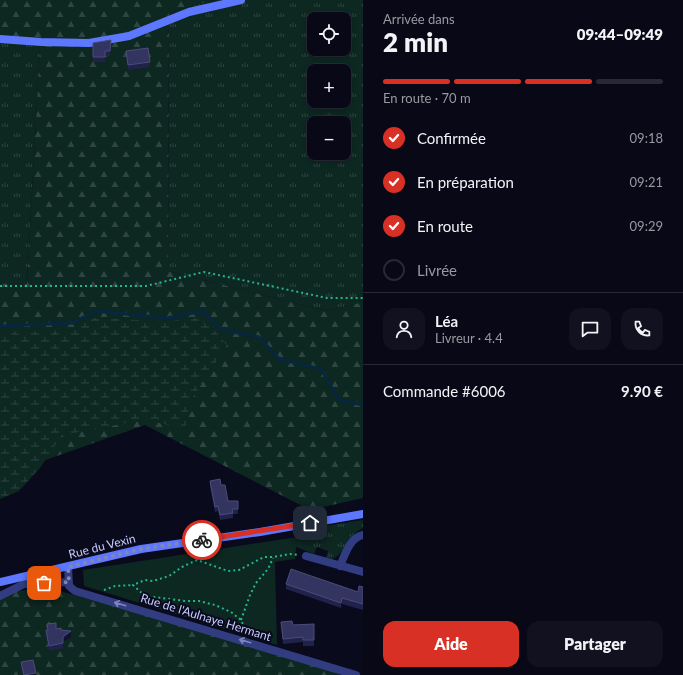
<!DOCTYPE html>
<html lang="fr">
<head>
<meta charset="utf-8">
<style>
	body { margin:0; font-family:Lato,sans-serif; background:#11111f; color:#f1f3f6; height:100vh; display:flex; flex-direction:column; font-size:15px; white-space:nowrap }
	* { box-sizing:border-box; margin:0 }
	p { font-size:13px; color:#989aa1 }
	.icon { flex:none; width:22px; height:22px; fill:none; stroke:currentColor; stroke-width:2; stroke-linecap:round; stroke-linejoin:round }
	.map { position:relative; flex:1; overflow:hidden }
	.side { display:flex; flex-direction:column; background:#080816; width:320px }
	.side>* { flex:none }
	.tools { position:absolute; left:307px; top:12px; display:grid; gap:8px }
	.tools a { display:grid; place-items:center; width:44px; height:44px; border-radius:8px; background:#080816; box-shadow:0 2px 6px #0003,0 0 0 1px #292935; font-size:20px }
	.pin { position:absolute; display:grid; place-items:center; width:34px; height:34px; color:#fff; margin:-17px; border-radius:8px; box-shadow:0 2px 6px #0006 }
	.courier { position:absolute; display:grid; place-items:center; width:40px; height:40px; margin:-20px; border:3px solid #d93025; border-radius:50%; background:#fff; color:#222; box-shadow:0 1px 5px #0007 }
	.headline em { font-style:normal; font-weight:800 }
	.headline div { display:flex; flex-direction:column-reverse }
	.headline { display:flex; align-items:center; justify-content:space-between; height:68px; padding:0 20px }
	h1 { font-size:26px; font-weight:800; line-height:30px }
	.bar { display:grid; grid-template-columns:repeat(4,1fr); gap:6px 4px; align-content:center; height:48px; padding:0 20px }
	.bar i { height:5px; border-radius:3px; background:#292935 }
	.bar .selected { background:#d93025 }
	.bar p { grid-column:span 4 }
	.line { display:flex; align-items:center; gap:10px; padding:0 20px; border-top:1px solid #292935 }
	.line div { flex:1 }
	.round { display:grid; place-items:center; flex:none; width:42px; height:42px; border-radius:12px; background:#11111f }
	ol { padding:0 20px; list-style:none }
	li { display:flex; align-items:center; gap:12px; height:44px }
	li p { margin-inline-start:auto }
	li .icon { padding:4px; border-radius:50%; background:#d93025; color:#fff; stroke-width:4 }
	li:last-child { color:#989aa1 }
	li i { width:22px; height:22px; border:2px solid #292935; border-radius:50% }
	.action { display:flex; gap:8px; margin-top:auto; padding:8px 20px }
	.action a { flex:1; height:46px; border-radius:12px; background:#d93025; color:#fff; font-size:16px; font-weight:800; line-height:46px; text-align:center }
	.action a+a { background:#11111f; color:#f1f3f6 }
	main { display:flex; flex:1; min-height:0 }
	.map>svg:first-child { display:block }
	.grass { fill:url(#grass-tufts); fill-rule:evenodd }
	.forest { fill:url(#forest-firs) }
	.wetland { fill:url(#wetland-marsh) }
	.green { fill:#0d2721 }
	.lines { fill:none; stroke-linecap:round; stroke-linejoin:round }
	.stream { stroke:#07263f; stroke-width:3 }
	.path { stroke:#24b591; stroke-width:2; stroke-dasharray:2 3; stroke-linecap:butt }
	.street { stroke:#313d80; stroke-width:8 }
	.secondary { stroke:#5d78ff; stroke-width:8 }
	.wall { fill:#21224c }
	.shaded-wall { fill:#111131 }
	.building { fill:#333460; stroke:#4a4c79 }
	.oneway { stroke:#7c84c0 }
	.done { stroke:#8487b0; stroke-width:4; stroke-dasharray:0 7.2 }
	.route { stroke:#d93025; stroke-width:5 }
	.labels { text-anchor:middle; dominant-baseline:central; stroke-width:4; stroke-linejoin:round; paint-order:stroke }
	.street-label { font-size:12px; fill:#c6cbff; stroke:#0a0a1d }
</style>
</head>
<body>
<main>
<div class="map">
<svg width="363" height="675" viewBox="0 0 363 675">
	<defs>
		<pattern id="grass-tufts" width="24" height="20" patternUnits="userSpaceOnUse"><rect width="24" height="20" fill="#0d2721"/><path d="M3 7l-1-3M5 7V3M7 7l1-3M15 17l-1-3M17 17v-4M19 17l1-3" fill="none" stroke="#2f4542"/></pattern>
		<pattern id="forest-firs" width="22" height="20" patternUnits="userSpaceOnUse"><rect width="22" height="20" fill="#0d2721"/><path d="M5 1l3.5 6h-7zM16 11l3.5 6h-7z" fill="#2f4542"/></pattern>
		<pattern id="wetland-marsh" width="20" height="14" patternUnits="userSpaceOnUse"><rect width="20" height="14" fill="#0d2721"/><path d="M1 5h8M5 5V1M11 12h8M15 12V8" fill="none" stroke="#2f4542"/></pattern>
	</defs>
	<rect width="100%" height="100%" fill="#0a0a1d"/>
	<!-- grass -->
	<path class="grass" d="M214 0H363V302L326 311 168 271 169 12ZM314 19H344V49H314ZM314 71H344V101H314ZM314 123H344V153H314Z
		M0 39 40 47 27 284H0Z
		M363 520V528C358 531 353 534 350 538 342 547 341 561 326 559L328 551 317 547 314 554 296 547 297 530Z"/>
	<!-- forest -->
	<path class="forest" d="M0 0H214L169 12 168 271 326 311 363 302V498L310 510 145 425 0 476V284H27L40 47 0 39Z
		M45 587 281 653 341 675H0V594Z"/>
	<!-- wetland -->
	<path class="wetland" d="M97 317 163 322 196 318 213 328 227 345 190 402 185 428 144 420 62 435 40 468 19 491 0 499V332L71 330Z"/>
	<!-- green -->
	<path class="green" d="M297 537 295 559 275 562 277 645 84 586 83 570Z"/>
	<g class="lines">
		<!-- stream -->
		<path class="stream" d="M0 326 72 323 96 311 167 318 203 311 222 330 259 337 279 359 321 369 339 400 363 405"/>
		<!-- path -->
		<path class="path" d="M0 286H146L204 272 327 298H363
			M104 590 115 586 133 585
			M241 620 250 595 256 583 268 569 273 558
			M247 633 241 620 231 612 215 605 199 601H186L145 596 133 585 145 580 153 581 169 576 182 567 197 560 228 571 239 570 264 557H273L290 554 298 555"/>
		<!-- street -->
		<path class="street" d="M306 556 363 572
			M340 566C345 555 349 538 363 535
			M68 567 69 586 75 591 356 675
			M0 596 24 584 69 582"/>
		<!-- secondary -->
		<path class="secondary" d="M0 39 41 42 89 43 129 36 189 12 241 0
			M0 582 141 549 260 532 363 514"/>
	</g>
	<!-- wall -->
	<path class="wall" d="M111 40 110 56H105V62H93V43Z
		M126 51 150 62V67L128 70Z
		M210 481 221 485 228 501 238 509V514H233V518L220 520 218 511 215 512 210 486Z
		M286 584 358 592 363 587V610L342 604 341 608 286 589Z
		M281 622 293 625 314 624V646H303V642L283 644Z
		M47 624 56 629 61 630 71 637 63 642V648L49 651 46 636V630H47Z
		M21 662 36 675H23L21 668Z"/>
	<!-- shaded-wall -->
	<path class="shaded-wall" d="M342 598V604L341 608V603Z
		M71 631V637L63 642V637Z
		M36 673V675H26Z"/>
	<!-- building -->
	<path class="building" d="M111 40 110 51H105V57H93V43Z
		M148 48 150 62 128 65 126 51Z
		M220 479 221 485H225L228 501H238V509H232L233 513 220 515 218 506 215 507 210 481Z
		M291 569 358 592 359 586 363 587V604L342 598 341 603 286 584Z
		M292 621 293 625 314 624V640H303V637L283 639 281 622Z
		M56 623V629L61 628V630L71 631 63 637V643L49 646 46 630H48L47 624Z
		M33 660 36 673 24 675 21 662Z"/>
	<!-- one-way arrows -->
	<defs><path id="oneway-shaft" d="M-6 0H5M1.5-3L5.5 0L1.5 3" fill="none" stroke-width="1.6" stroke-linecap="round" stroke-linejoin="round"/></defs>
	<g class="oneway">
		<use href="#oneway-shaft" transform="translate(120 604) rotate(-164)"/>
		<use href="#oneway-shaft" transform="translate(245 641) rotate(-164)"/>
	</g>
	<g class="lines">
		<!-- done -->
		<path class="done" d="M44 583 69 582 68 567 141 549 202 540"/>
		<!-- route -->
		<path class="route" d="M202 540 310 523"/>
	</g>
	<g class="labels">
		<!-- street labels -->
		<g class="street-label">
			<text transform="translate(102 546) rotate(-14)">Rue du Vexin</text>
			<text transform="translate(206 617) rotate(17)">Rue de l'Aulnaye Hermant</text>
		</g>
	</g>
</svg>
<div class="tools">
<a><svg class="icon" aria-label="locate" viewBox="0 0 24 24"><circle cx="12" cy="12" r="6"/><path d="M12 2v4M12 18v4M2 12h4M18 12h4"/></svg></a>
<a>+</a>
<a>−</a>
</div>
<div class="pin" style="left:44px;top:583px;background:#ea580c"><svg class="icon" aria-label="bag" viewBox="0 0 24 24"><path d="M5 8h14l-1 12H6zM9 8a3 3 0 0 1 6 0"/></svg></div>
<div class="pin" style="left:310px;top:523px;background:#1f2937"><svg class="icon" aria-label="home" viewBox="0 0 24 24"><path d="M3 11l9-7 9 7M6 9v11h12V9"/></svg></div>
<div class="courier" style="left:202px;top:540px"><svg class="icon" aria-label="bike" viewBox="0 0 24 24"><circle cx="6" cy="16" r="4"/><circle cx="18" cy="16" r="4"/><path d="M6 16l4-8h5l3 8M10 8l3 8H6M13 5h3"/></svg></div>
</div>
<section class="side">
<div class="headline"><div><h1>2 min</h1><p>Arrivée dans</p></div><em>09:44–09:49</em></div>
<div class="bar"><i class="selected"></i><i class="selected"></i><i class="selected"></i><i></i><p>En route · 70 m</p></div>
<ol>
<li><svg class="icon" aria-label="check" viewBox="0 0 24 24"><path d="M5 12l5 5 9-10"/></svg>Confirmée<p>09:18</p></li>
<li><svg class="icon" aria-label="check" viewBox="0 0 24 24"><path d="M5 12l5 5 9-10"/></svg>En préparation<p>09:21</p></li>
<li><svg class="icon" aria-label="check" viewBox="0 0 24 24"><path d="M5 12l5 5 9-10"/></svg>En route<p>09:29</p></li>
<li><i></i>Livrée</li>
</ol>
<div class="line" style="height:72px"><a class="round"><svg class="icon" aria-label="person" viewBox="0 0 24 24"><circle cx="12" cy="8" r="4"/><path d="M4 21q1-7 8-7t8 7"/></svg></a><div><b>Léa</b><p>Livreur · 4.4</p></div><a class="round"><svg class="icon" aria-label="chat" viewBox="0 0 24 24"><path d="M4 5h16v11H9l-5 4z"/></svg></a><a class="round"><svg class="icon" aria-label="phone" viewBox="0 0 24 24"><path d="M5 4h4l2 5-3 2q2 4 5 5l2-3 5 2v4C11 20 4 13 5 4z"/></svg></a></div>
<div class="line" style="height:52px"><div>Commande #6006</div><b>9.90 €</b></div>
<div class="action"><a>Aide</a><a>Partager</a></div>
</section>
</main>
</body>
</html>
